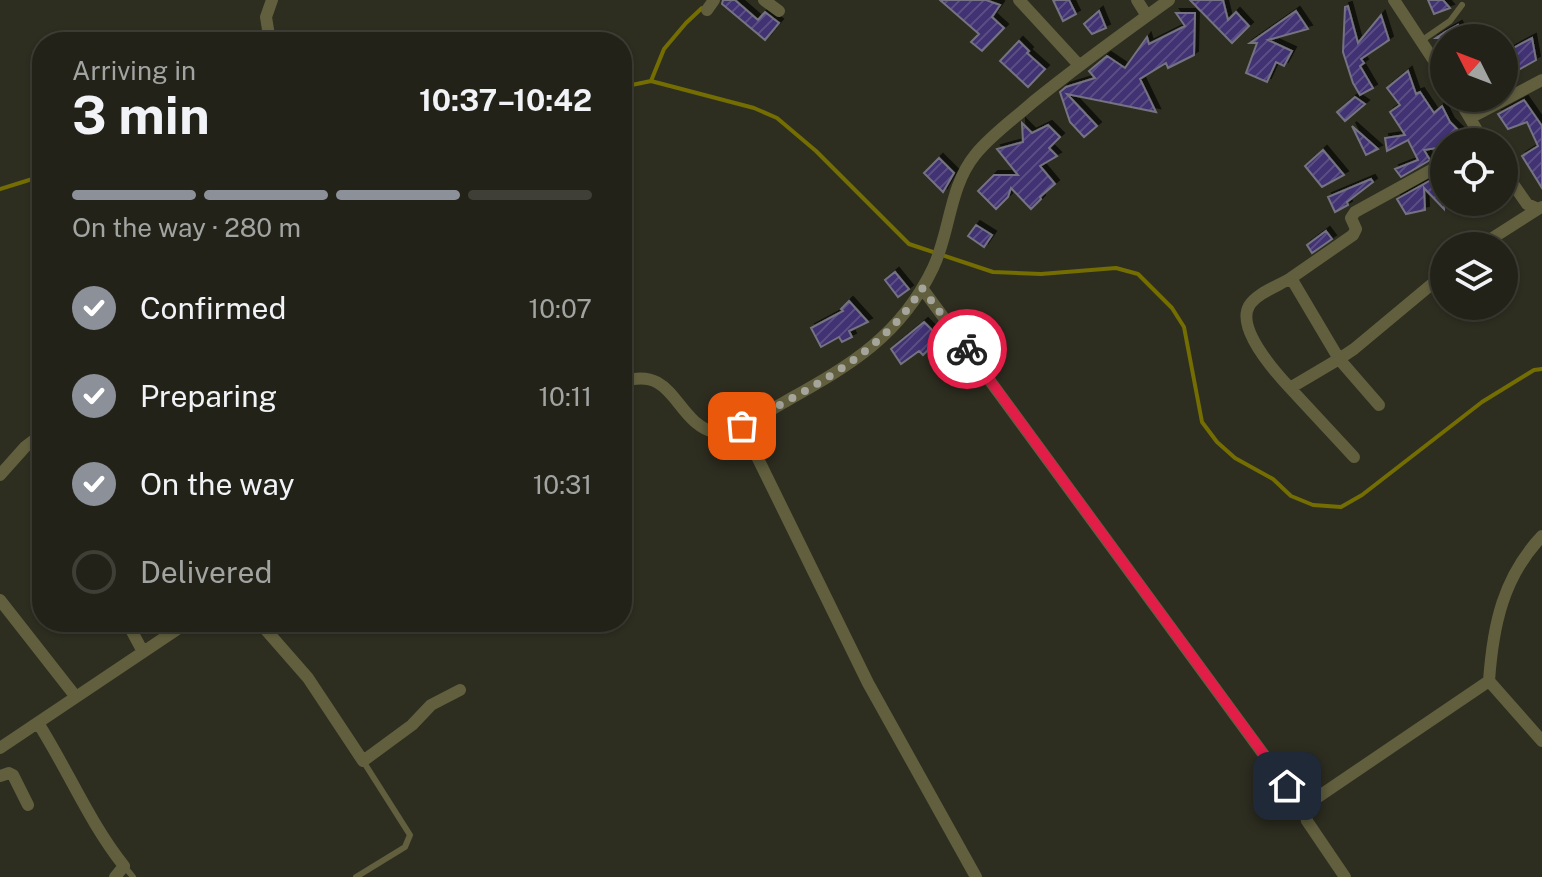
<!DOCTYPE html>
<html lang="en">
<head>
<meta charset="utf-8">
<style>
	body { margin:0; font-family:"Public Sans",sans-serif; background:#2e2f25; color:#f1f3f6; height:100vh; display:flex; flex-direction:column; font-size:30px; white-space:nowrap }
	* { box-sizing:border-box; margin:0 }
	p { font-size:26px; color:#a2a4a2 }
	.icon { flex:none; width:44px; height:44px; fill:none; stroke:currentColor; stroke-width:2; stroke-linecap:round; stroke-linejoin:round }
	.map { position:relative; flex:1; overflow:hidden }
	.drawer { position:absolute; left:32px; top:32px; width:600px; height:600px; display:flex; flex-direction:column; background:#222218; border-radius:32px; box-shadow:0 2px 6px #0004,0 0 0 2px #3f3f37 }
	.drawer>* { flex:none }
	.needle { width:52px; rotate:312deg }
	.buttons { position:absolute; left:1430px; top:24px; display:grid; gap:16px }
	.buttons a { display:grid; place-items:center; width:88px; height:88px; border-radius:50%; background:#222218; box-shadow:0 2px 6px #0004,0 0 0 2px #3f3f37; font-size:40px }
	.pin { position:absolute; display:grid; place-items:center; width:68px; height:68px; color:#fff; margin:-34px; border-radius:16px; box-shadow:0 4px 12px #0006 }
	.courier { position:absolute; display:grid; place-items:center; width:80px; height:80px; margin:-40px; border:6px solid #e11d48; border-radius:50%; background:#fff; color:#222; box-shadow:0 2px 10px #0007 }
	.overview em { font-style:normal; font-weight:700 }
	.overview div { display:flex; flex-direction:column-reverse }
	.overview { display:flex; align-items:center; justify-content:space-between; height:136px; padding:0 40px }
	h1 { font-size:52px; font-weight:700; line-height:60px }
	.bar { display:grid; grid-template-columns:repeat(4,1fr); gap:12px 8px; align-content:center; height:96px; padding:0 40px }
	.bar i { height:10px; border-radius:6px; background:#3f3f37 }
	.bar .current { background:#8c9099 }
	.bar p { grid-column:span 4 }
	ol { padding:0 40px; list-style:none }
	li { display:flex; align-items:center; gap:24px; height:88px }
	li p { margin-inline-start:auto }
	li .icon { padding:8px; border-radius:50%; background:#8c9099; color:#fff; stroke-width:4 }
	li:last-child { color:#a2a4a2 }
	li i { width:44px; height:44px; border:4px solid #3f3f37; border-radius:50% }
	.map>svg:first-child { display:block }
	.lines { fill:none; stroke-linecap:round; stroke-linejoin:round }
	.stream { stroke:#736d02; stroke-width:4 }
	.building { fill:url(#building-hatch); stroke:#757382; stroke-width:2; filter:url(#shadow) }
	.service { stroke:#615f3e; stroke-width:6 }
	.minor { stroke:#615f3e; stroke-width:12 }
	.done { stroke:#a5a59b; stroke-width:8; stroke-dasharray:0 14.4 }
	.route { stroke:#e11d48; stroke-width:10 }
</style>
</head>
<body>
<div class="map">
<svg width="1542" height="877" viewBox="0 0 1542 877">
	<defs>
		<pattern id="building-hatch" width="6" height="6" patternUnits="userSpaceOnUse" patternTransform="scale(2)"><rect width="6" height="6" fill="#403073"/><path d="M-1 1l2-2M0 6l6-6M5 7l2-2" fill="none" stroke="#5c4e86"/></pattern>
		<filter id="shadow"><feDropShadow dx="4" dy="-4" stdDeviation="0" flood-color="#0009"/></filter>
	</defs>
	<rect width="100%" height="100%" fill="#2d2d20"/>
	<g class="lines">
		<!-- stream -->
		<path class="stream" d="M651 81 664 49 686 23 702 8
			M622 87 651 81 754 108 777 118 816 151 909 244 993 272 1041 274 1116 268 1138 274 1172 308 1184 327 1202 422 1217 442 1235 458 1273 479 1291 496 1313 505 1341 507 1362 495 1482 402 1534 370 1542 369
			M0 189 42 176"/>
	</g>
	<!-- building -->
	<path class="building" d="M723 0H735L758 20 765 12 779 23 765 40 722 4Z
		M940 0H986L1000 5 992 17 1004 28 982 51 971 42 979 34Z
		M1053 0H1069L1076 14 1063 21Z
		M1190 0H1223L1228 20 1236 12 1249 26 1232 43Z
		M1428 0H1443L1450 8 1434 14Z
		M1348 6 1358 43 1381 15 1389 40 1361 59 1364 63 1360 66 1373 88 1360 95 1353 83 1343 52 1345 7Z
		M1099 11 1106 28 1092 34 1084 24Z
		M1296 11 1308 29 1268 40 1292 51 1284 66 1276 62 1267 82 1246 73 1257 43H1250Z
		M1176 13H1195L1194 55 1168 68 1166 63 1140 79 1156 112 1067 94 1097 126 1084 137 1070 122 1060 92 1066 87 1095 78 1089 71 1107 56 1125 68 1147 37 1149 44 1185 26Z
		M1458 25 1464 38H1436L1445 32Z
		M1532 38 1536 60 1504 78V53Z
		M1019 41 1029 51 1027 53 1045 69 1028 87 1000 61Z
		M1408 71 1416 94 1420 92 1434 113 1442 106 1450 122 1470 142H1444V147L1424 150 1430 160 1401 177 1395 169 1418 160 1408 140 1387 151 1385 138 1405 135 1390 112 1400 105 1387 88Z
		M1355 97 1365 104 1345 121 1337 112Z
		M1524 100 1542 126V188L1522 156 1538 146 1527 122 1508 129 1498 114Z
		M1022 123 1032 133 1048 125 1060 137 1049 148 1057 156 1040 166 1055 184 1040 197 1041 199 1031 209 1011 188 1008 197 996 209 978 191 994 175H1018L997 149 1023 142Z
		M1352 126 1378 149 1366 155Z
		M1323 150 1344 175 1322 187 1305 166Z
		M939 158 954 173 943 192 924 173Z
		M1440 175 1444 181V209L1424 188 1425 210 1406 214 1397 199Z
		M1371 179 1373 182 1347 202 1348 205 1335 212 1328 197Z
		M976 225 992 235 984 247 968 236Z
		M1326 231 1332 239 1312 253 1307 245Z
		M895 272 909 289 898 297 885 280Z
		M849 301 868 322 849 331 852 337 842 342 839 337 821 347 811 328 843 311 841 309Z
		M924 322 940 338 923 355 919 351 901 364 891 349Z"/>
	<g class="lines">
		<!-- service -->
		<path class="service" d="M1421 41 1450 21 1462 5
			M124 866 133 877
			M356 877 405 847 410 835 363 761"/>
		<!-- minor -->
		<path class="minor" d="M764 0 779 11
			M1019 0 1078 64
			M1137 0 1147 16
			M1394 0 1444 76
			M707 10 714 0
			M270 42 266 17 272 0
			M1458 98 1484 142
			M1470 118 1542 80
			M1504 171 1527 204 1538 209 1542 207
			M1480 246 1538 209
			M922 288 1305 811 1307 821 1345 877
			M622 382C676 363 674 424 717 433 744 428 765 413 788 400 851 365 901 335 933 268 950 233 949 187 975 155 991 135 1014 119 1033 102 1077 66 1123 33 1169 0
			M1290 388C1276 373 1236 329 1249 306 1257 293 1278 286 1291 278
			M1379 405 1339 359 1354 349 1444 274
			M742 426 868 683 976 877
			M1354 457 1290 388 1339 359 1291 278 1353 235 1356 229 1351 218 1355 212 1444 163
			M0 475 25 447 42 434
			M1542 536C1503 577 1493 625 1489 681L1542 741
			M0 600 76 697
			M127 622 143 652
			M259 622 308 678 363 761 412 725 431 705 460 690
			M38 723C68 770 89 822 124 866L115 877
			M0 748 188 622
			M0 776 9 773 13 775 28 805
			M1305 811 1312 801 1489 681"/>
	</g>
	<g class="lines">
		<!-- done -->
		<path class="done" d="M742 426C809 388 881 356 922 288L967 349"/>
		<!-- route -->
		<path class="route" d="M967 349 1287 786"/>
	</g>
</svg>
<div class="buttons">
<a><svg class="needle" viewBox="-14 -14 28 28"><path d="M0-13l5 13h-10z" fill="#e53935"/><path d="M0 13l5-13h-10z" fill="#a2a4a2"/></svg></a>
<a><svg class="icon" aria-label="locate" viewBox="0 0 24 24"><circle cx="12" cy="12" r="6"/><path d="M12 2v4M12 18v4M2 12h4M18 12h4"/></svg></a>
<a><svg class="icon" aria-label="layers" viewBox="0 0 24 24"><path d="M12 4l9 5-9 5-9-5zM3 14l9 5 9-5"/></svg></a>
</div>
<div class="pin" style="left:742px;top:426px;background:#ea580c"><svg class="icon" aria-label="bag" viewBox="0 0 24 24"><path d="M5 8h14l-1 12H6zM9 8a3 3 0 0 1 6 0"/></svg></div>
<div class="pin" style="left:1287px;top:786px;background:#1f2937"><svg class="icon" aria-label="home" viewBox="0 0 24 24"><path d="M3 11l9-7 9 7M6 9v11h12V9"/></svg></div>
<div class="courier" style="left:967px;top:349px"><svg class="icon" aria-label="bike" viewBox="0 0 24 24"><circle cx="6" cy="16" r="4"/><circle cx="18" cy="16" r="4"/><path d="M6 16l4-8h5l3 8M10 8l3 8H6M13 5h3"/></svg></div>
<section class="drawer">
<div class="overview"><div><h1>3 min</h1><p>Arriving in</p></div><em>10:37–10:42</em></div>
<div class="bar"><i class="current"></i><i class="current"></i><i class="current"></i><i></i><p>On the way · 280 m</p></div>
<ol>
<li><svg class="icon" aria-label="check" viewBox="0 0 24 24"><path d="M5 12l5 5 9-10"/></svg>Confirmed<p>10:07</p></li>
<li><svg class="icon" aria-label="check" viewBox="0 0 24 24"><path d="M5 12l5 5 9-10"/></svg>Preparing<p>10:11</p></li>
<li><svg class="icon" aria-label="check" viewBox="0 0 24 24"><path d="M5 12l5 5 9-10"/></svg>On the way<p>10:31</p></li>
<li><i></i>Delivered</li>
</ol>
</section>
</div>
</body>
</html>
